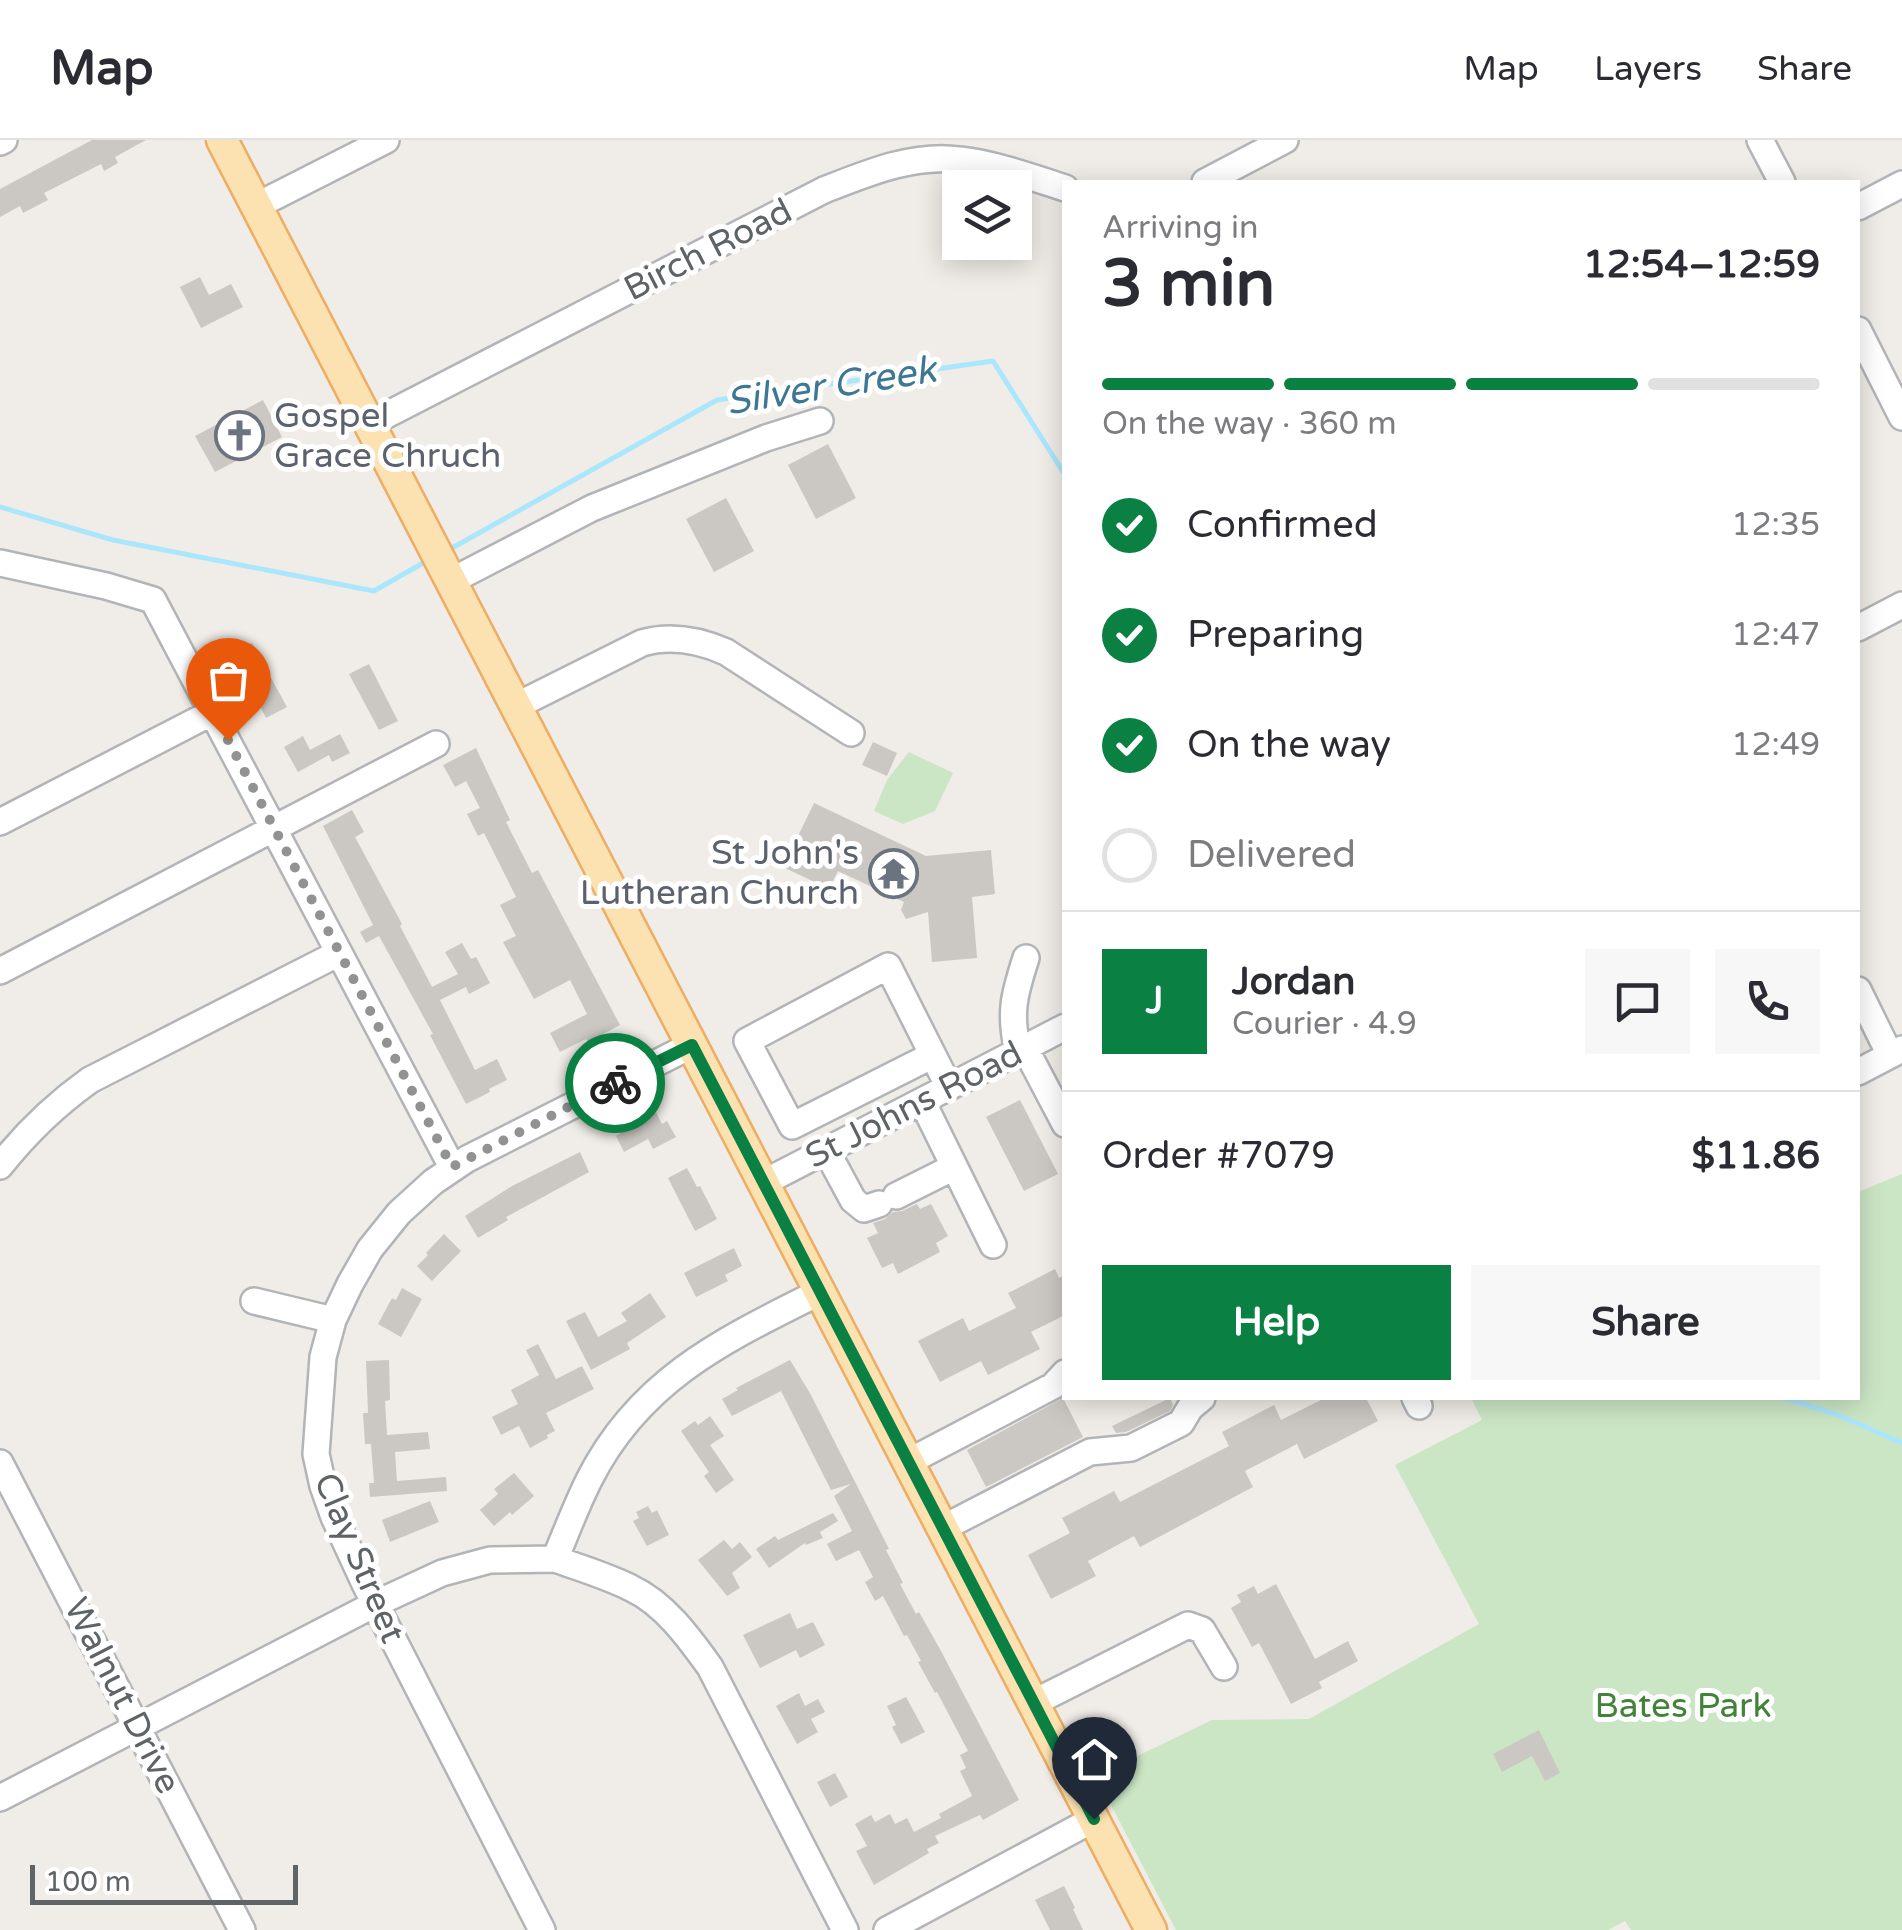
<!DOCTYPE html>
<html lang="en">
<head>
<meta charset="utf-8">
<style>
	body { margin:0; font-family:"Varela Round",sans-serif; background:#f7f7f7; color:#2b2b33; height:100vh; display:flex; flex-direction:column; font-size:38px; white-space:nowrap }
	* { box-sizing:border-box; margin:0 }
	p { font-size:32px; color:#7c7c81 }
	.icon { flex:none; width:55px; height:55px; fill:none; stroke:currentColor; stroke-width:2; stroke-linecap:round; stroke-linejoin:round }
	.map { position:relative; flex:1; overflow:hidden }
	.sheet { position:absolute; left:1062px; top:40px; width:798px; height:1220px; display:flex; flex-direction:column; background:#fff; border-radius:0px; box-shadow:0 5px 25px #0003 }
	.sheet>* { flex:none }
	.buttons { position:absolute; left:942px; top:30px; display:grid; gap:20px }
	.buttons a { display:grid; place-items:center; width:90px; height:90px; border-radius:0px; background:#fff; box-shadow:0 5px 25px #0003; font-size:50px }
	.scale { position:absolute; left:30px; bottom:25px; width:268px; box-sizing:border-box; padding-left:10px; border:5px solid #5e6366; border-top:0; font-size:28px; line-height:35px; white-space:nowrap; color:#5e6366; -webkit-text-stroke:8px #fff; paint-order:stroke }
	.pin { position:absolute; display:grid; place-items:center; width:85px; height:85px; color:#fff; margin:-102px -42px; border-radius:50% 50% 50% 0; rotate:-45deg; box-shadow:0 0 10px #0007 }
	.pin .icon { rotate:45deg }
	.courier { position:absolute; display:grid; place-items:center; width:100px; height:100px; margin:-50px; border:8px solid #0b8043; border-radius:50%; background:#fff; color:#222; box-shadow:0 2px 12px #0007 }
	.head em { font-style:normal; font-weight:700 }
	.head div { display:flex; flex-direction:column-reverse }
	.head { display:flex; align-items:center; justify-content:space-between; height:170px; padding:0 40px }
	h1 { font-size:65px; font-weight:700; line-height:75px }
	.bar { display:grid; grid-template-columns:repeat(4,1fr); gap:15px 10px; align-content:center; height:120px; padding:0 40px }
	.bar i { height:12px; border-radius:8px; background:#e1e1e2 }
	.bar .on { background:#0b8043 }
	.bar p { grid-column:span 4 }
	.line { display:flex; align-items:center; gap:25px; padding:0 40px; border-top:2px solid #e1e1e2 }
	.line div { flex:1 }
	.round { display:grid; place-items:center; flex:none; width:105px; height:105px; border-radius:0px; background:#f7f7f7 }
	ol { padding:0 40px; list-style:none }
	li { display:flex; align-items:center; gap:30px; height:110px }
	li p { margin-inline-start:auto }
	li .icon { padding:10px; border-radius:50%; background:#0b8043; color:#fff; stroke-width:4 }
	li:last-child { color:#7c7c81 }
	li i { width:55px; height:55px; border:5px solid #e1e1e2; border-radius:50% }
	.action { display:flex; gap:20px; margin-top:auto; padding:20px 40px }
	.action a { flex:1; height:115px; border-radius:0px; background:#0b8043; color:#fff; font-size:40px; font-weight:700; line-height:115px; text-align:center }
	.action a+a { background:#f7f7f7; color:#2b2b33 }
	header { display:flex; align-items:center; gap:60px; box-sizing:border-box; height:140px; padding:0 50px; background:#fff; border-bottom:2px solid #e1e1e2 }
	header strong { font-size:48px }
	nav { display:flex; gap:55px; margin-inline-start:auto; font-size:35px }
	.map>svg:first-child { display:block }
	.green { fill:#cbe6c5 }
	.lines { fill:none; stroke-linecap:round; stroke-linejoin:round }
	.stream { stroke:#abe7fc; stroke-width:5 }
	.building { fill:#cbc7c3 }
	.minor-casing { stroke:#b2b5b8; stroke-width:30 }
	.major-casing { stroke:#ecad64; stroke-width:35 }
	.minor { stroke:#fff; stroke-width:25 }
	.major { stroke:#fce2b0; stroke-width:30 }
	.done { stroke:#919393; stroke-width:10; stroke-dasharray:0 18 }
	.route { stroke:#0b8043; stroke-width:12 }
	.labels { text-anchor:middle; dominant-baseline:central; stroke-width:10; stroke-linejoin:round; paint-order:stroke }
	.street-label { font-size:35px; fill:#5e6366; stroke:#fff }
	.worship-label { font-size:35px; fill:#5b616d; stroke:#fff; text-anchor:start }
	.park-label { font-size:35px; fill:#428339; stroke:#fff }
	.water-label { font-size:38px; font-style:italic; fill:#3e7794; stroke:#fff }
</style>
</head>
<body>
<header>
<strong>Map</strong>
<nav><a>Map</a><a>Layers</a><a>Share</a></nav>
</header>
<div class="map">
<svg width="1902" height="1790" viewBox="0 0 1902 1790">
	<rect width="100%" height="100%" fill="#f0ece7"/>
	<!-- green -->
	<path class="green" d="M909 612 953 633 935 671 903 684 874 671 887 640Z
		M1902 1034V1790H1631L1625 1781 1608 1790H1176L1096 1636 1212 1580 1309 1579 1479 1484 1395 1325 1482 1280 1471 1258H1858V1052Z"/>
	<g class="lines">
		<!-- stream -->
		<path class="stream" d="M0 367 113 400 374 451 423 423
			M452 408 717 260 993 221 1065 335
			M1785 1258 1838 1275 1902 1303"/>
	</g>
	<!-- building -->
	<path class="building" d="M92 0H146L115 17 118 23 104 31 101 24 44 53 48 60 23 73 20 66 0 77V49Z
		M200 137 209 155 231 144 243 167 201 188 180 147Z
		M263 260 282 297 215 332 195 296Z
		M828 304 856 358 816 379 788 325Z
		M726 358 754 411 714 432 686 379Z
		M252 503 287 567 266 578 233 513Z
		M369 524 398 581 379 590 349 534Z
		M340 594 350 613 332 622 329 615 298 632 284 607 303 596 310 610Z
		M873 602 897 613 887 636 862 625Z
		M476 608 510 680 506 682 532 733 538 730 620 885 588 902 586 899 560 912 550 893 587 874 570 840 534 859 503 802 516 796 500 765 516 757 484 693 478 696 467 674 480 668 466 641 455 647 443 625Z
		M814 663 926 716 991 710 995 754 972 757 977 818 932 822 928 772 906 779 901 770 904 762 838 731 829 749 783 727Z
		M352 670 364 692 355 697 402 784 400 786 432 847 458 834 445 812 462 803 471 819 476 817 490 843 469 854 466 847 440 860 475 930 497 919 507 940 489 949 490 952 466 964 430 895 433 894 379 796 366 803 360 792 373 785 323 686Z
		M1020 960 1058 1034 1024 1051 986 977Z
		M656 972 662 984 667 981 676 997 653 1009 648 999 624 1012 616 996Z
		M580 1012 589 1032 506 1077 508 1080 478 1098 465 1076 512 1046Z
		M687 1028 697 1047 700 1046 717 1079 695 1091 668 1038Z
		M917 1064 920 1069 931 1064 948 1096 936 1103 940 1112 898 1134 893 1123 882 1128 867 1098 878 1093 873 1083 885 1079 893 1072 902 1071Z
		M444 1094 461 1111 432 1141 417 1126 428 1115 426 1113Z
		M734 1108 742 1126 725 1135 728 1141 696 1157 684 1133Z
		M1055 1129 1059 1138 1065 1135V1175L1031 1192 1040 1209 988 1235 981 1221 940 1242 918 1201 963 1178 969 1191 1016 1168 1008 1153Z
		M402 1148 422 1159 401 1197 378 1184 392 1158 396 1160Z
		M650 1153 666 1177 627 1203 630 1209 591 1230 566 1181 585 1172 598 1197 627 1181 621 1173Z
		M538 1204 556 1239 582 1226 594 1249 546 1273 555 1291 547 1295 548 1298 530 1308 519 1286 501 1295 492 1277 518 1264 511 1250 539 1235 526 1210Z
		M389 1220 390 1260 385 1261 387 1295 428 1292 430 1309 395 1312 397 1341 446 1337 447 1351 370 1357 369 1343H374L371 1304H365L363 1273H368L366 1221Z
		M790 1220 811 1255 889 1409 886 1410 903 1443 900 1444 916 1474 919 1472 941 1511 1019 1660 983 1680 980 1675 935 1696 939 1703 927 1709 929 1713 874 1745 856 1711 867 1706 855 1684 871 1675 875 1682 890 1674 895 1684 907 1678 914 1692 941 1678 939 1674 972 1656 960 1631 966 1628 960 1615 968 1611 937 1552 935 1553 918 1522 921 1521 907 1495 904 1496 883 1456 875 1461 865 1442 873 1437 859 1410 836 1421 827 1404 852 1391 834 1356 851 1344 831 1350 781 1251 732 1276 722 1259 738 1250 736 1248Z
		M1063 1258 1083 1297 986 1347 967 1310Z
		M1170 1258 1173 1265 1170 1271 1126 1292 1116 1293 1112 1286Z
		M1325 1258H1366L1378 1281 1304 1319 1297 1304 1245 1331 1253 1347 1140 1407 1134 1396 1088 1421 1096 1436 1051 1459 1028 1415 1070 1393 1062 1378 1114 1351 1120 1362 1229 1306 1222 1292 1274 1265 1281 1280Z
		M710 1276 724 1296 710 1305 734 1340 716 1353 704 1336 709 1332 681 1291 695 1281 698 1285Z
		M514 1333 534 1356 512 1375 510 1372 494 1386 480 1370 498 1354 494 1349Z
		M430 1361 439 1382 390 1402 382 1380Z
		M648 1366 652 1373 657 1370 669 1395 647 1406 633 1381 639 1378 636 1372Z
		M833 1373 838 1381 820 1392 823 1398 806 1405 805 1403 769 1428 756 1409 775 1396 778 1400Z
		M724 1400 732 1409 740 1402 752 1417 732 1433 740 1448 727 1456 698 1420Z
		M1276 1444 1315 1519 1348 1501 1358 1521 1319 1542 1322 1548 1291 1564 1259 1503 1252 1507 1231 1468 1241 1462 1237 1455 1254 1446 1258 1454Z
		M790 1473 797 1489 813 1482 825 1505 800 1518 796 1510 760 1528 743 1495Z
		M799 1553 805 1566 818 1559 825 1572 811 1579 818 1592 797 1604 776 1566Z
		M906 1557 925 1592 901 1604 892 1587 896 1585 887 1566Z
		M1539 1590 1560 1633 1545 1641 1532 1616 1502 1632 1493 1614Z
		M835 1633 848 1657 830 1667 817 1642Z
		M1064 1746 1075 1768 1073 1769 1083 1790H1050L1035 1760Z"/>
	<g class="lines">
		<defs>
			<path id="minor" d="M1760 0 1782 42
				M0 2 4 0
				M1205 42 1285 0
				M256 66 386 0
				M1858 67 1902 44
				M1858 190 1902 277
				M369 284 824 50C865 34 914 13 960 20 995 24 1031 37 1065 48
				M0 423 106 446 153 460 452 1027
				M451 441 592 368 766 298 820 281
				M1858 488 1902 465
				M516 566 642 503C670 495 699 500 726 512L851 593
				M0 682 213 572
				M0 831 436 604
				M1858 850 1890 915
				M1025 908 1065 984
				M1018 912C1009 873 1014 855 1026 818
				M933 915 792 986 747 901 888 826 949 947
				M1858 932 1902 909
				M922 961 993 1105
				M826 1010 853 1060 864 1069 879 1064
				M0 1026C26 993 55 965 90 940L339 813
				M763 1043 1065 887
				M896 1056 954 1027
				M254 1161 333 1180
				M1415 1258 1419 1266
				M908 1322 1053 1246 1065 1233
				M0 1323 242 1790
				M943 1388 1090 1312 1131 1308 1181 1283 1190 1268 1202 1258
				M555 1419C580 1428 607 1436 631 1448 665 1464 689 1498 710 1527L845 1790
				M1033 1563 1188 1485 1202 1490 1224 1527
				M0 1658 375 1464 442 1433 490 1420 555 1419C566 1393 576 1366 589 1340 640 1239 724 1200 820 1152
				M542 1790 365 1444 334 1377 323 1346 316 1314 323 1217 333 1180 350 1144 370 1109 399 1073 433 1042 467 1019 692 905
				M887 1790 1094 1679"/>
			<path id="major" d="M222 0 1151 1790"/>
		</defs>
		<!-- minor casing -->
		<use href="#minor" class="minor-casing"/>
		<!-- major casing -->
		<use href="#major" class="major-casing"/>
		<!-- minor -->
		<use href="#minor" class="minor"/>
		<!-- major -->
		<use href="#major" class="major"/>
	</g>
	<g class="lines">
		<!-- done -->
		<path class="done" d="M228 600 452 1027 615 943"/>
		<!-- route -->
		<path class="route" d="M615 943 692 905 1094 1679"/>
	</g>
	<!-- icons -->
	<defs>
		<symbol id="church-ring" viewBox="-11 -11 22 22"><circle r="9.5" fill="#fff" stroke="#6b7280" stroke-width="1.5"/><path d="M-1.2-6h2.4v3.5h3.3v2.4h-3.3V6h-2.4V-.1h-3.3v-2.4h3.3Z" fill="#6b7280"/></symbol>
		<symbol id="temple-ring" viewBox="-11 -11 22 22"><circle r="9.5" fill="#fff" stroke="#6b7280" stroke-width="1.5"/><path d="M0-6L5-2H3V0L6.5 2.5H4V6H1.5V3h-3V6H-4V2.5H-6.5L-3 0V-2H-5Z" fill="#6b7280"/></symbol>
	</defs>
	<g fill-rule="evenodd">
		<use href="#church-ring" x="212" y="268" width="55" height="55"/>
		<use href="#temple-ring" x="866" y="706" width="55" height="55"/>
	</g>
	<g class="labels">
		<!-- street labels -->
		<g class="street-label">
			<text transform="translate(708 110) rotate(-27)">Birch Road</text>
			<text transform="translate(914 965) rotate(-27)">St Johns Road</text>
			<text transform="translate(359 1418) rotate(67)">Clay Street</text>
			<text transform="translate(122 1556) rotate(63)">Walnut Drive</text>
		</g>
		<!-- worship labels -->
		<g class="worship-label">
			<text x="274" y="276">Gospel<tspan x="274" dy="40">Grace Chruch</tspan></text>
			<text x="859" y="713" text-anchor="end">St John's<tspan x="859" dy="40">Lutheran Church</tspan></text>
		</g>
		<!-- park labels -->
		<g class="park-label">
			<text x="1683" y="1566">Bates Park</text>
		</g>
		<!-- water labels -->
		<g class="water-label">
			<text transform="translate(831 246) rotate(-9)">Silver Creek</text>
		</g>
	</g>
</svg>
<div class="buttons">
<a><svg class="icon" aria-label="layers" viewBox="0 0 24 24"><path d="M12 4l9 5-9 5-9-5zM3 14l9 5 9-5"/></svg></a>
</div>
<div class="scale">100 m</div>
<div class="pin" style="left:228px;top:600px;background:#ea580c"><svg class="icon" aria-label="bag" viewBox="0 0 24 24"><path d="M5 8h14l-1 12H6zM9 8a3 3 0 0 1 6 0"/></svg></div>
<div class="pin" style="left:1094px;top:1679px;background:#1f2937"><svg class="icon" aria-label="home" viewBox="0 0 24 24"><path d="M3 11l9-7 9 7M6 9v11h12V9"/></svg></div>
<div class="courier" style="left:615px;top:943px"><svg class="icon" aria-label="bike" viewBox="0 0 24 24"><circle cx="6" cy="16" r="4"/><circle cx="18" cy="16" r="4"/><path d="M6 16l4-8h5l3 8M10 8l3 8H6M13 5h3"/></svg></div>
<section class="sheet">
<div class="head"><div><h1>3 min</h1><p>Arriving in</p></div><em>12:54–12:59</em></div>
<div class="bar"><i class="on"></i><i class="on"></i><i class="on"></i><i></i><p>On the way · 360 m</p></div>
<ol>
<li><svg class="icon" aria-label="check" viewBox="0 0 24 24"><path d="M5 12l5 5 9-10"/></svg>Confirmed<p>12:35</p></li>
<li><svg class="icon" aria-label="check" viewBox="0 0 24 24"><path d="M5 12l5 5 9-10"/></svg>Preparing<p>12:47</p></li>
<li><svg class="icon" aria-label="check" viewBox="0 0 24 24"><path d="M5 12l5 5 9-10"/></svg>On the way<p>12:49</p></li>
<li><i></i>Delivered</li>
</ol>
<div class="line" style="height:180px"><b class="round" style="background:#0b8043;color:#fff">J</b><div><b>Jordan</b><p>Courier · 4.9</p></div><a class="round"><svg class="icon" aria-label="chat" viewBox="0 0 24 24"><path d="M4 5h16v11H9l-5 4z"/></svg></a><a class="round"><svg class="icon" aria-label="phone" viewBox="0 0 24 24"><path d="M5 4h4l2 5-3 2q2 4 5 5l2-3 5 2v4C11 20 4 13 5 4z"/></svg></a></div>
<div class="line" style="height:130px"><div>Order #7079</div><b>$11.86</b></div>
<div class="action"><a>Help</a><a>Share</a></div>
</section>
</div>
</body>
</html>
